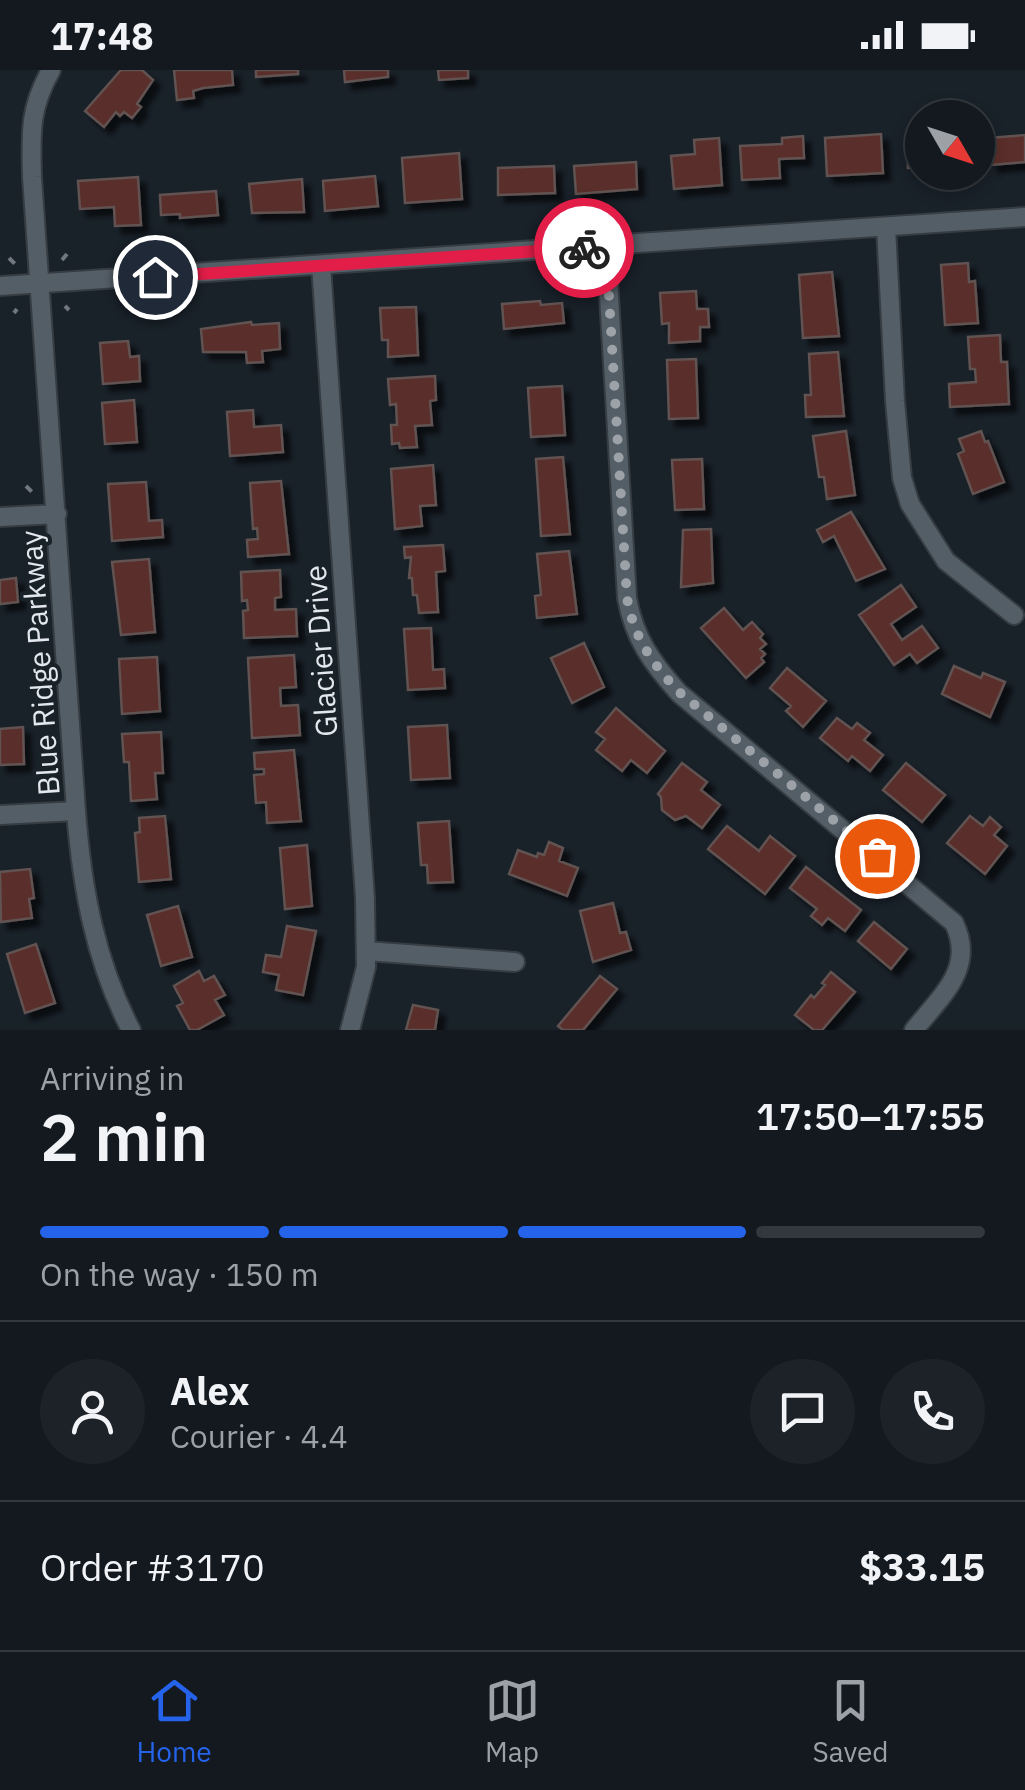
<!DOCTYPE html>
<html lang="en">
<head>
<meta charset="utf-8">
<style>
	body { margin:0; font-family:"IBM Plex Sans",sans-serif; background:#1c2228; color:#f1f3f6; height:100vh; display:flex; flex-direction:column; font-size:38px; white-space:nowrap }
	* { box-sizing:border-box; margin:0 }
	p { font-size:32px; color:#9da0a4 }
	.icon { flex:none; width:55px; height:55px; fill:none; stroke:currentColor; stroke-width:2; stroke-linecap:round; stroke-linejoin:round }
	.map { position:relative; height:960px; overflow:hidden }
	.panel { display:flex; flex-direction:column; background:#13191f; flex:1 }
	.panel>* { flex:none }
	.needle { width:65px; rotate:129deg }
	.buttons { position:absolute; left:905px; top:30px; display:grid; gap:20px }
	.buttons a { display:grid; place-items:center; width:90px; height:90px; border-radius:50%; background:#13191f; box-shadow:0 5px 15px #0003,0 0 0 2px #32383d; font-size:50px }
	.pin { position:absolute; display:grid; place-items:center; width:85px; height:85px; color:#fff; margin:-42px; border:5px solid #fff; border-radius:50%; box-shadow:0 2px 10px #0007 }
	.courier { position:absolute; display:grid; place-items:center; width:100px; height:100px; margin:-50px; border:8px solid #e11d48; border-radius:50%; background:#fff; color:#222; box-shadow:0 2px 12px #0007 }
	.headline em { font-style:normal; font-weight:600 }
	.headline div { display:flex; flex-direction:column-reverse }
	.headline { display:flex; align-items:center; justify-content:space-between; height:170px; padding:0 40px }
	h1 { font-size:65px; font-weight:600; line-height:75px }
	.bar { display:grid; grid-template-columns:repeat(4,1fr); gap:15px 10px; align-content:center; height:120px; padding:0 40px }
	.bar i { height:12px; border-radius:8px; background:#32383d }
	.bar .current { background:#2563eb }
	.bar p { grid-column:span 4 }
	.line { display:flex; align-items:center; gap:25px; padding:0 40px; border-top:2px solid #32383d }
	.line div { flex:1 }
	.round { display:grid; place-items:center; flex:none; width:105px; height:105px; border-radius:52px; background:#1c2228 }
	.status { display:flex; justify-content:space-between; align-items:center; height:70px; padding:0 50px; background:#13191f; direction:ltr }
	.status svg { height:28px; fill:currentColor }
	.tab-bar { display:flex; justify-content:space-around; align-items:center; height:140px; border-top:2px solid #32383d; background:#13191f; font-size:28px; color:#9da0a4 }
	.tab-bar a { display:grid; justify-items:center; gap:5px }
	.tab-bar .current { color:#2563eb }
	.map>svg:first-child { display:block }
	.building { fill:#5a2d29; stroke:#615251; stroke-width:2.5; filter:url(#shadow) }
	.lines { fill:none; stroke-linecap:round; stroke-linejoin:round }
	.minor-casing { stroke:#353c42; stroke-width:22 }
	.path { stroke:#70777e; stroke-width:4; stroke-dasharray:8 8; stroke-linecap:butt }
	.minor { stroke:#545e67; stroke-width:18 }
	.done { stroke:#9ca2a8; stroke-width:10; stroke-dasharray:0 18 }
	.route { stroke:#e11d48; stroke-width:12 }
	.labels { text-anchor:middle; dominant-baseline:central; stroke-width:8; stroke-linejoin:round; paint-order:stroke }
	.street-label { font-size:30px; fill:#e2e8ed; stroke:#192129 }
</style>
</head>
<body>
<div class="status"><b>17:48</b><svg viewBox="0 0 49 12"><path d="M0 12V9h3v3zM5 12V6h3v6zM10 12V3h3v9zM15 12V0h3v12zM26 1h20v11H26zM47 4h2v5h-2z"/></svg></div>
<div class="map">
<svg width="1025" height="960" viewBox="0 0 1025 960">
	<defs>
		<filter id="shadow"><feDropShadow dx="7" dy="7" stdDeviation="2.5" flood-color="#0009"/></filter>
	</defs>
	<rect width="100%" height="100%" fill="#192129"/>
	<!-- building -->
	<path class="building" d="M121 0H142L153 10 137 34 141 37 132 48 124 42 120 46 116 42 104 57 85 41Z
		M174 0H232L233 15 203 18 193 21 194 28 177 30Z
		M256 0H298V4L256 7Z
		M344 0H388V7L345 12Z
		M438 0H468V8L439 10Z
		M881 64 883 103 827 106 825 68Z
		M1025 65V92L991 95 989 68Z
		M803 66 804 88 779 89 780 108 742 110 740 76 782 74V68Z
		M922 67V97L908 98 907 68Z
		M719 68 722 115 674 119 671 86 695 84 694 70Z
		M459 83 462 129 405 133 402 88Z
		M636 92 637 119 576 124 574 96Z
		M554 96 555 123 498 125V98Z
		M375 106 378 136 325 141 323 111Z
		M138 107 141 155 115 156 114 137 80 139 78 111Z
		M302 109 304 142 252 143 249 114Z
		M216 121 218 145 180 148V144L161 145 160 125Z
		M968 193 969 212 975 211 978 253 945 255 941 195Z
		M832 202 839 266 803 268 799 205Z
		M696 221 697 239H708L709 257H700V271L669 273V253L662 254 660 223Z
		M540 231 541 235 562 233 564 253 504 259 502 234Z
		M416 237 418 285 388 287V270H382L380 238Z
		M251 252 252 255 279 253 280 279 262 281 263 292 247 293 246 282H203L201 259Z
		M1000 265 1001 292H1007L1009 334 950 337 949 314 976 312 975 299H970L968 267Z
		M128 271 130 287 139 286 140 311 103 314 100 273Z
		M838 282 844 346 806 347 805 325H811L809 284Z
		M696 289 698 348 669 349 667 290Z
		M435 306 436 330 430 331 432 355 415 356 417 377 400 378 399 373 392 374 391 355H397L396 334 390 335 388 309Z
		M562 316 565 365 531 367 528 318Z
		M134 330 137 372 105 374 102 333Z
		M253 340 254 357 281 355 283 382 230 386 227 342Z
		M846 361 855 425 827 429 824 407H819L813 366Z
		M981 361 985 372 988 371 1004 412 973 424 958 384 964 381 959 369Z
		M563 387 570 464 541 466 536 389Z
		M702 389 704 439 675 440 672 390Z
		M433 395 436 435 420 436 422 456 395 459 391 399Z
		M281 411 289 484 248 487 247 470 258 469 257 458 253 459 250 413Z
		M146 412 149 451 162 450 163 467 112 471 108 414Z
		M851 442 885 499 856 511 834 466 823 472 817 460Z
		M711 459 713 513 681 517 683 460Z
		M443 475 445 501 436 502 438 542 419 543 417 525H413L412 508H409L411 487 405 488 404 477Z
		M569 481 577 544 537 548 535 526 541 525 537 484Z
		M149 489 155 562 121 565 112 492Z
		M280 500 281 527 275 528V540L296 539 297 566 244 568 243 541 248 540 247 530 242 531 241 502Z
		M16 508 18 532 0 534V510Z
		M901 515 916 537 891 554 902 570 922 556 938 578 917 593 910 584 894 595 859 545Z
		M724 538 743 560 752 552 763 564 760 568 766 574 760 579 765 584 761 588 764 592 746 608 701 558Z
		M431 558 433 600 444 599 445 618 408 620 404 559Z
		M584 573 604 617 572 633 551 588Z
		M294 585 296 617 280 618 281 636 298 635 300 665 252 668 248 588Z
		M157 587 160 641 122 644 119 589Z
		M954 596 981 608 983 603 1005 612 990 647 942 624Z
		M787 598 826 631 803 657 786 641 791 636 770 618Z
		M616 638 665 681 647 703 631 690 622 701 596 680 605 669 596 662Z
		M837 648 852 659 857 653 870 663 864 670 883 685 870 701 852 686 848 691 820 668Z
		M447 655 450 708 411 710 408 657Z
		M23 657 24 694 0 695V659Z
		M161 662 163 703H155L157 729 131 731 129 692H124L122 664Z
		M294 680 301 751 267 753 266 732 256 733 254 705 264 704V699H255L254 683Z
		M682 693 707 712 701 720 720 735 702 758 686 746 675 750 662 740 661 727 658 724Z
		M906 693 945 725 922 752 883 720Z
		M165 746 171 809 139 812 135 763 140 762 139 748Z
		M970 746 983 756 990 747 1001 757 994 765 1007 776 985 804 947 773Z
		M449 751 453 812 428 813 427 795H421L418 753Z
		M727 756 759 781 770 766 795 786 765 824 708 779Z
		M549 772 563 778 559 791 578 798 567 826 509 804 518 780 537 787 538 783 544 785Z
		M307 775 312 836 285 839 280 778Z
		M806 797 861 840 845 861 828 848 822 855 811 846 817 839 790 818Z
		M30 799 34 828 29 829 32 848 1 852 0 802Z
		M613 833 620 863 626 862 631 880 593 892 580 841Z
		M178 836 192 887 161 896 147 845Z
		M874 852 907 879 891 899 858 871Z
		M287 856 316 861 303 925 276 920 279 905 263 902 266 885 281 887Z
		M36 874 55 933 25 943 7 884Z
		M199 901 204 911 214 906 225 925 215 930 224 945 197 960H190L177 936 183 933 174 916Z
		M831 902 855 922 822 960H814L795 945 811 925 814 928 825 915 822 913Z
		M600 906 617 919 583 960H563L558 956Z
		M413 935 438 940 435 960H406Z"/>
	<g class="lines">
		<defs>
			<path id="minor" d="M51 0C29 39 31 63 32 107L76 741C82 818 95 891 131 960
				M886 157 895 331 902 408 910 434 946 491 1014 545
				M606 176 627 528C634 568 652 593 679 623L954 853C976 898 941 926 914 960
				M321 195 365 828 366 897 350 960
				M0 216 1025 147
				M0 447 57 444
				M0 745 76 741
				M366 881 515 892"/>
		</defs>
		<!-- minor casing -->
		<use href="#minor" class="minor-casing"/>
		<!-- path -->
		<path class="path" d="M9 188 15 194
			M62 190 67 184
			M65 236 69 240
			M14 243 17 239
			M26 416 32 422"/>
		<!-- minor -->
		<use href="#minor" class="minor"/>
	</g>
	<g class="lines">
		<!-- done -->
		<path class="done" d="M584 178 606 176 627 528C634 568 652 593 679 622L877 786"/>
		<!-- route -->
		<path class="route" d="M155 207 584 178"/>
	</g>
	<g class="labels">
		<!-- street labels -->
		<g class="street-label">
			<text transform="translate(320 581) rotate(-94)">Glacier Drive</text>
			<text transform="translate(39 593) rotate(-94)">Blue Ridge Parkway</text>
		</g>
	</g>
</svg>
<div class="buttons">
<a><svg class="needle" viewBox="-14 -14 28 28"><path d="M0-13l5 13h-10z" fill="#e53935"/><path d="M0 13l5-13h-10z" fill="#9da0a4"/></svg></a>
</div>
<div class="pin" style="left:877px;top:786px;background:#ea580c"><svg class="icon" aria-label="bag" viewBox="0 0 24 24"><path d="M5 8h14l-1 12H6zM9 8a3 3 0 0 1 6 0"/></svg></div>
<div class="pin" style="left:155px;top:207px;background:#1f2937"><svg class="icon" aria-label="home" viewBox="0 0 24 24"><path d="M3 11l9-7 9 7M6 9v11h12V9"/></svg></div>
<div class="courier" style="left:584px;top:178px"><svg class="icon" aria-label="bike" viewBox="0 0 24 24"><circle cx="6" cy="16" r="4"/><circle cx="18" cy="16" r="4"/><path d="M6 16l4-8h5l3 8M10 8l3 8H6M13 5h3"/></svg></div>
</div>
<section class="panel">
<div class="headline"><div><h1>2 min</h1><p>Arriving in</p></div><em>17:50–17:55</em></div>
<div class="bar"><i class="current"></i><i class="current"></i><i class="current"></i><i></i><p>On the way · 150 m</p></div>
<div class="line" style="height:180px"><a class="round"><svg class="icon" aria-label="person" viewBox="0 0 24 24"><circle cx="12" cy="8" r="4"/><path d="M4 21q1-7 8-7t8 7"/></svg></a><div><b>Alex</b><p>Courier · 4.4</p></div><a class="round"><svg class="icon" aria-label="chat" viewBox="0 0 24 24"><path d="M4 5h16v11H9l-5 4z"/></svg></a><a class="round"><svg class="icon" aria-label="phone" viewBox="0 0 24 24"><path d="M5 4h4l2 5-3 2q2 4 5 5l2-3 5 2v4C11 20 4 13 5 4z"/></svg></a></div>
<div class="line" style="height:130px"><div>Order #3170</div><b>$33.15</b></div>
</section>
<nav class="tab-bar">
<a class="current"><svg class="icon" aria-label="home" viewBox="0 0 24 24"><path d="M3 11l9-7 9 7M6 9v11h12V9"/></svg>Home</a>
<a><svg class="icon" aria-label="map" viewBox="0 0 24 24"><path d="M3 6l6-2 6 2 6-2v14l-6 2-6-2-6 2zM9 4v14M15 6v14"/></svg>Map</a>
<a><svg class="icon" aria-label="saved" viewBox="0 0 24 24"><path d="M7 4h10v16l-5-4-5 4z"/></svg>Saved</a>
</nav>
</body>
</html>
